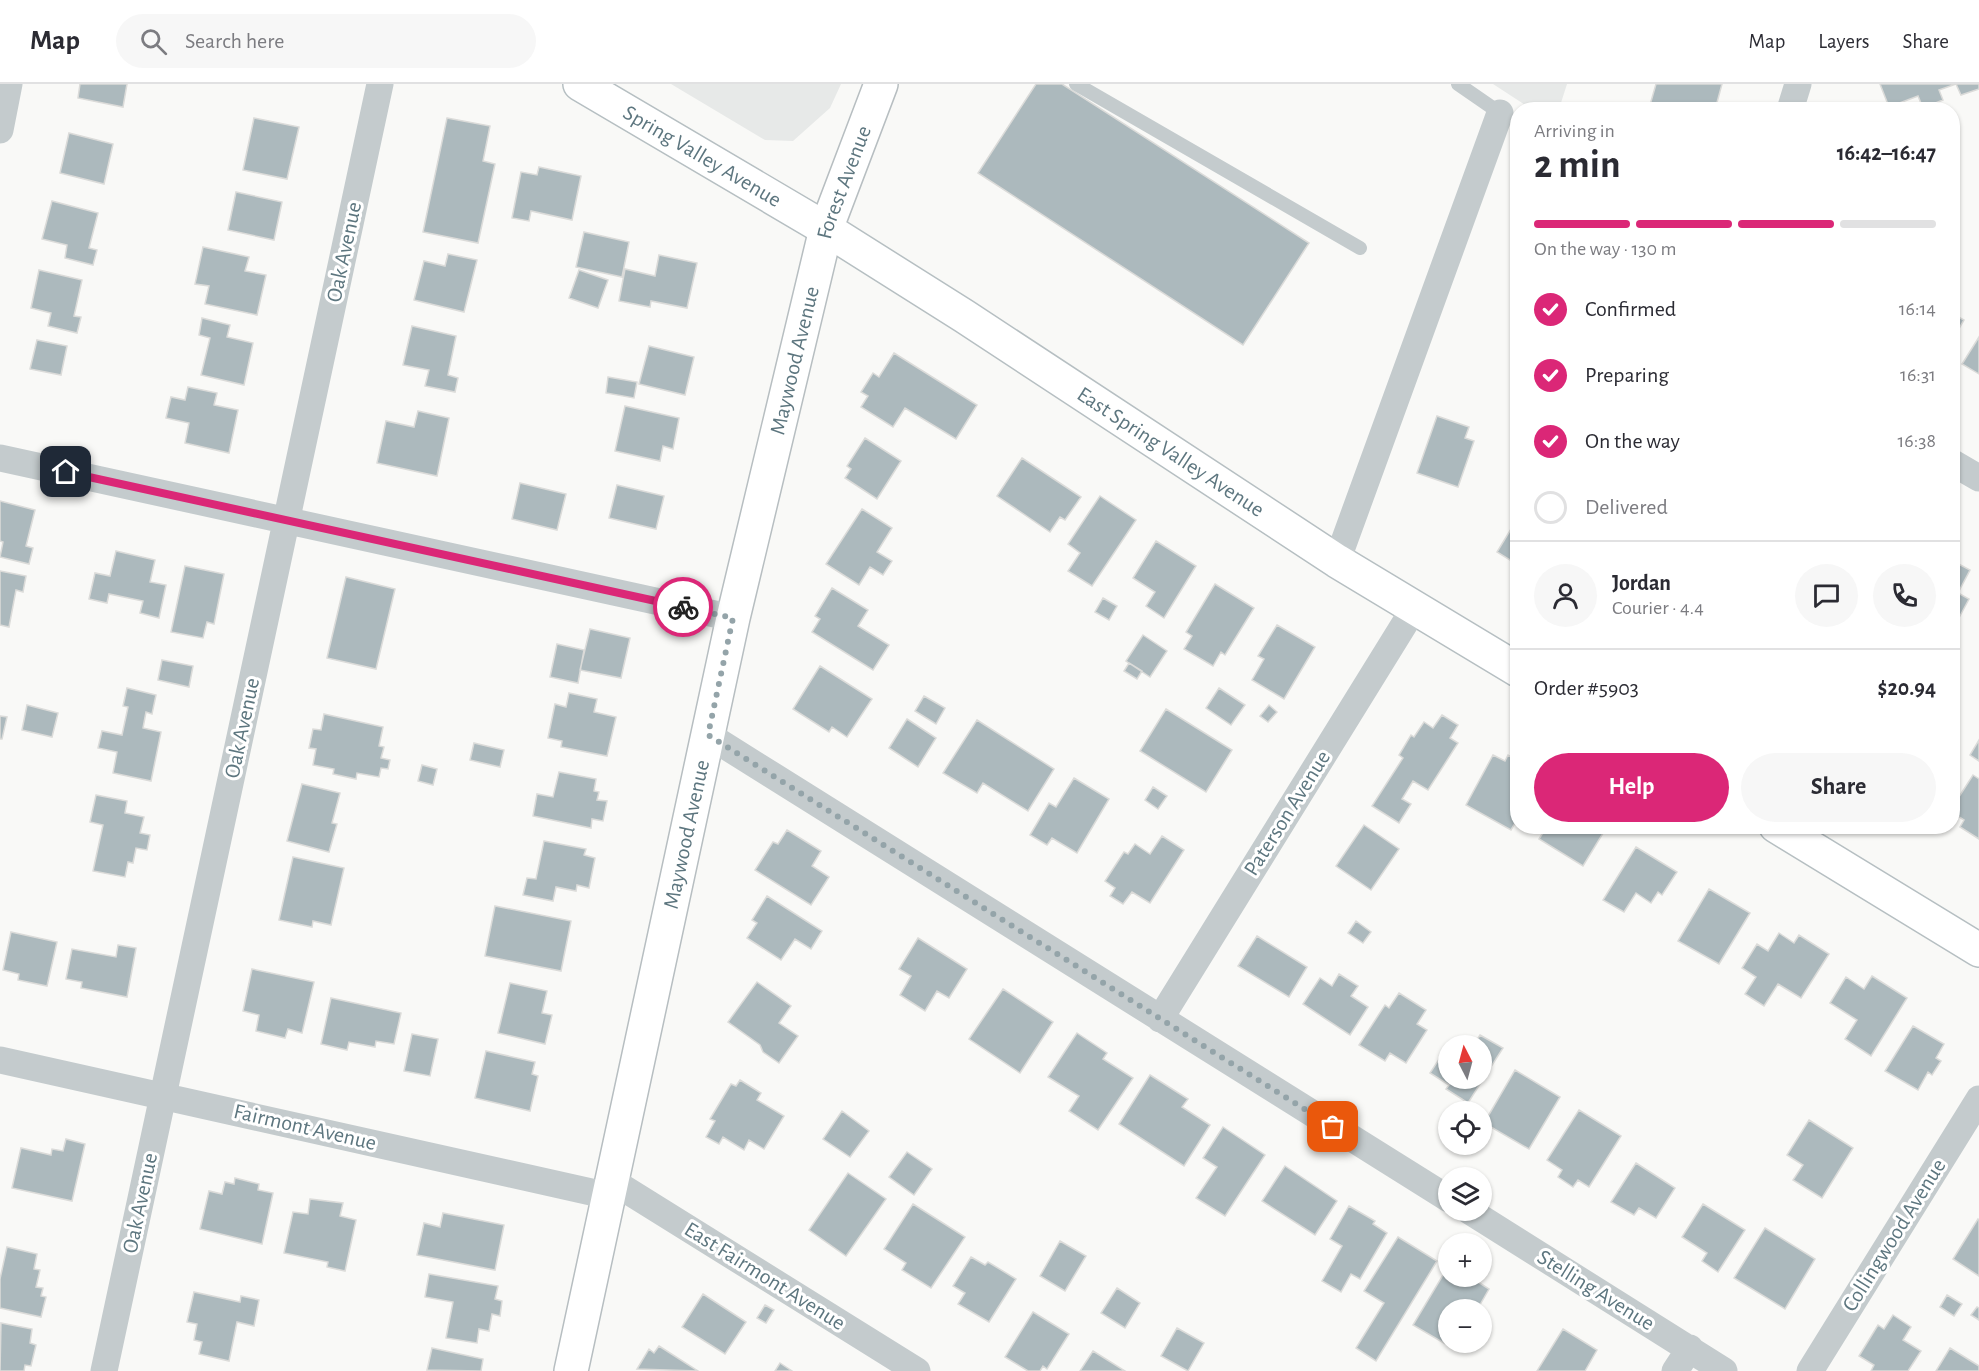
<!DOCTYPE html>
<html lang="en">
<head>
<meta charset="utf-8">
<style>
	body { margin:0; font-family:"Alegreya Sans",sans-serif; background:#f7f7f7; color:#2b2b33; height:100vh; display:flex; flex-direction:column; font-size:22px; white-space:nowrap }
	* { box-sizing:border-box; margin:0 }
	p { font-size:20px; color:#7c7c81 }
	.icon { flex:none; width:33px; height:33px; fill:none; stroke:currentColor; stroke-width:2; stroke-linecap:round; stroke-linejoin:round }
	.map { position:relative; flex:1; overflow:hidden }
	.panel { position:absolute; left:1510px; top:18px; width:450px; height:732px; display:flex; flex-direction:column; background:#fff; border-radius:24px; box-shadow:0 2px 4px #0004 }
	.panel>* { flex:none }
	.needle { width:39px; rotate:354deg }
	.buttons { position:absolute; left:1438px; top:951px; display:grid; gap:12px }
	.buttons a { display:grid; place-items:center; width:54px; height:54px; border-radius:50%; background:#fff; box-shadow:0 2px 4px #0004; font-size:30px }
	.pin { position:absolute; display:grid; place-items:center; width:51px; height:51px; color:#fff; margin:-26px; border-radius:12px; box-shadow:0 3px 9px #0006 }
	.courier { position:absolute; display:grid; place-items:center; width:60px; height:60px; margin:-30px; border:4px solid #db2777; border-radius:50%; background:#fff; color:#222; box-shadow:0 2px 8px #0007 }
	.summary em { font-style:normal; font-weight:600 }
	.summary div { display:flex; flex-direction:column-reverse }
	.summary { display:flex; align-items:center; justify-content:space-between; height:102px; padding:0 24px }
	h1 { font-size:39px; font-weight:600; line-height:45px }
	.bar { display:grid; grid-template-columns:repeat(4,1fr); gap:9px 6px; align-content:center; height:72px; padding:0 24px }
	.bar i { height:8px; border-radius:4px; background:#e1e1e2 }
	.bar .on { background:#db2777 }
	.bar p { grid-column:span 4 }
	.line { display:flex; align-items:center; gap:15px; padding:0 24px; border-top:2px solid #e1e1e2 }
	.line div { flex:1 }
	.round { display:grid; place-items:center; flex:none; width:63px; height:63px; border-radius:32px; background:#f7f7f7 }
	ol { padding:0 24px; list-style:none }
	li { display:flex; align-items:center; gap:18px; height:66px }
	li p { margin-inline-start:auto }
	li .icon { padding:6px; border-radius:50%; background:#db2777; color:#fff; stroke-width:4 }
	li:last-child { color:#7c7c81 }
	li i { width:33px; height:33px; border:3px solid #e1e1e2; border-radius:50% }
	.button { display:flex; gap:12px; margin-top:auto; padding:12px 24px }
	.button a { flex:1; height:69px; border-radius:36px; background:#db2777; color:#fff; font-size:24px; font-weight:600; line-height:69px; text-align:center }
	.button a+a { background:#f7f7f7; color:#2b2b33 }
	header { display:flex; align-items:center; gap:36px; box-sizing:border-box; height:84px; padding:0 30px; background:#fff; border-bottom:2px solid #e1e1e2 }
	header strong { font-size:28px }
	nav { display:flex; gap:33px; margin-inline-start:auto; font-size:21px }
	.search { width:420px; height:54px; background:#f7f7f7; display:flex; align-items:center; gap:15px; box-sizing:border-box; padding:0 21px; border-radius:33px; color:#7c7c81; font-size:22px }
	.map>svg:first-child { display:block }
	.built { fill:#e7e9e8 }
	.building { fill:#acb9bd; stroke:#dbdbd9; stroke-width:1.5 }
	.lines { fill:none; stroke-linecap:round; stroke-linejoin:round }
	.secondary-casing { stroke:#b6bfc2; stroke-width:36 }
	.primary-casing { stroke:#b7bec1; stroke-width:36 }
	.lane { stroke:#c4cbcd; stroke-width:14 }
	.street { stroke:#c4cbcd; stroke-width:27 }
	.secondary { stroke:#fff; stroke-width:33 }
	.primary { stroke:#fff; stroke-width:33 }
	.done { stroke:#94a4a9; stroke-width:6; stroke-dasharray:0 10.8 }
	.route { stroke:#db2777; stroke-width:8 }
	.labels { text-anchor:middle; dominant-baseline:central; stroke-width:6; stroke-linejoin:round; paint-order:stroke }
	.street-label { font-size:22px; fill:#5d767f; stroke:#fff }
</style>
</head>
<body>
<header>
<strong>Map</strong>
<div class="search"><svg class="icon" aria-label="search" viewBox="0 0 24 24"><circle cx="10" cy="10" r="6"/><path d="M15 15l6 6"/></svg>Search here</div>
<nav><a>Map</a><a>Layers</a><a>Share</a></nav>
</header>
<div class="map">
<svg width="1979" height="1287" viewBox="0 0 1979 1287">
	<rect width="100%" height="100%" fill="#f9f9f7"/>
	<!-- built -->
	<path class="built" d="M671 0H841L830 24 793 57 765 56Z
		M1493 0H1567L1559 25 1533 26Z"/>
	<!-- building -->
	<path class="building" d="M80 0H127L123 23 78 14Z
		M1036 0H1062L1309 159 1243 261 978 89Z
		M1656 0H1722L1715 26H1655L1656 22 1650 21Z
		M1880 0H1956L1939 6 1943 16 1923 24 1918 12 1889 23Z
		M1956 0H1979V5L1961 11Z
		M254 34 299 43 287 95 243 86Z
		M447 34 490 42 483 77 495 80 478 159 423 148Z
		M69 49 113 60 104 100 60 89Z
		M539 83 581 92 572 136 531 127 529 137 512 134 521 88 537 91Z
		M236 108 282 118 274 156 228 146Z
		M52 117 98 129 89 164 97 166 93 181 65 174 67 161 42 155Z
		M584 148 629 158 622 193 576 183Z
		M203 163 249 173 245 187 266 191 257 231 205 220 209 202 195 200Z
		M448 170 477 176 464 228 414 216 424 177 445 182Z
		M659 171 697 179 687 224 651 217 650 223 619 217 625 185 655 192Z
		M39 186 82 196 74 232 81 233 77 249 48 242 51 229 31 224Z
		M579 186 608 196 598 224 569 214Z
		M1953 230 1964 236 1953 255Z
		M202 234 230 241 227 253 253 259 244 301 201 291 210 254 199 251Z
		M412 242 456 252 448 291 458 294 455 308 425 302 429 286 403 281Z
		M1979 253V290L1962 280Z
		M37 256 67 262 61 291 30 285Z
		M649 262 694 273 685 311 639 300Z
		M894 269 977 321 956 355 905 324 893 343 861 323 868 312 861 308 873 289 879 293Z
		M608 293 637 298 634 314 606 309Z
		M188 303 217 309 214 321 238 326 229 369 185 359 189 339 166 334 171 313 185 316Z
		M625 322 679 334 673 365 663 362 660 377 615 367Z
		M418 327 449 334 437 392 377 379 386 337 414 343Z
		M1437 332 1469 343 1465 354 1474 357 1458 403 1417 389Z
		M865 354 901 377 877 415 845 394 851 385 847 382Z
		M1022 374 1081 413 1065 436 1060 433 1050 448 997 412Z
		M520 399 566 410 557 446 512 435Z
		M617 401 664 412 656 445 609 434Z
		M1100 412 1136 436 1092 502 1068 487 1080 469 1068 460Z
		M0 417 35 426 26 462 33 464 29 480 0 473 3 458 0 457Z
		M862 425 892 444 877 468 892 477 883 491 870 483 859 501 826 480Z
		M1514 440 1518 442V481L1497 468Z
		M1156 457 1196 482 1164 534 1146 522 1155 508 1133 494Z
		M116 467 155 476 150 498 166 501 159 534 140 529 143 517 109 510 107 519 89 515 95 489 110 492Z
		M1953 477 1970 486 1958 509 1969 515 1953 545Z
		M185 482 224 490 214 540 207 538 203 554 171 548Z
		M0 487 26 492 23 508 16 506 9 543 0 541Z
		M346 493 395 505 376 585 327 574Z
		M1215 500 1254 524 1225 571 1221 568 1213 582 1184 565 1192 552 1186 548Z
		M832 504 868 526 858 542 889 561 873 586 812 548 820 535 815 532Z
		M1103 514 1117 522 1109 536 1095 528Z
		M1277 541 1315 563 1284 615 1252 596 1264 575 1258 572Z
		M590 545 630 554 621 594 580 586Z
		M1143 551 1167 567 1150 593 1126 577Z
		M557 560 584 566 578 599 550 593Z
		M162 576 193 582 189 603 158 596Z
		M1129 579 1142 587 1137 595 1124 587Z
		M820 582 872 615 847 653 832 643 829 648 793 625Z
		M127 604 156 611 152 630 146 628 143 644 161 648 151 697 113 689 117 668 98 664 102 647 122 651 128 623 123 622Z
		M1219 604 1245 621 1231 641 1206 624Z
		M569 609 597 615 594 628 616 633 607 672 561 663 562 657 548 654 555 620 566 623Z
		M924 612 945 624 936 640 915 627Z
		M27 621 58 629 52 653 22 646Z
		M1269 621 1277 628 1268 638 1260 632Z
		M1166 625 1232 666 1206 708 1140 667Z
		M324 630 383 643 379 662 384 663 381 674 390 676 388 685 381 684 379 693 357 689 356 695 333 690 334 685 313 681 316 665 309 664 313 645 321 646Z
		M1442 631 1458 641 1450 654 1458 659 1428 706 1413 697 1402 715 1411 720 1399 739 1372 722 1403 674 1399 671 1411 651 1414 653 1424 638 1433 644Z
		M0 632 7 633 2 655H0Z
		M907 635 936 654 918 683 889 664Z
		M977 636 1054 685 1028 727 983 699 977 709 943 689Z
		M1979 656V677L1970 671Z
		M474 659 504 666 500 683 470 676Z
		M1493 671 1505 677 1508 671 1518 677V734L1511 746 1466 721Z
		M422 681 437 685 433 701 418 697Z
		M559 688 596 695 594 707 599 708 597 716 607 717 603 737 592 735 591 744 533 732 537 710 553 713Z
		M1973 691 1979 695V755L1960 743 1964 736 1953 729V722Z
		M1074 694 1109 715 1077 769 1052 754 1047 761 1030 751 1049 719 1056 723Z
		M302 700 340 709 332 739 337 740 329 768 287 757Z
		M1153 703 1167 712 1158 725 1145 716Z
		M96 711 127 717 125 729 144 733 140 749 150 751 147 766 136 764 133 779 128 778 125 793 93 787 103 741 90 738Z
		M1364 741 1399 765 1371 806 1336 782Z
		M1547 742H1599L1605 746 1583 782 1539 755Z
		M787 746 821 767 812 782 829 793 811 821 755 786 773 758 778 760Z
		M1162 752 1184 766 1150 819 1132 808 1123 820 1110 812 1115 804 1105 797 1124 768 1128 770 1135 760 1150 770Z
		M544 757 586 765 584 771 595 774 589 804 577 801 576 807 556 803 553 817 523 811 527 794 536 795Z
		M1636 763 1677 788 1662 811 1658 808 1651 819 1636 809 1624 828 1603 816Z
		M293 773 344 784 331 841 313 837 312 843 279 836Z
		M1709 805 1750 829 1719 880 1678 857Z
		M767 812 822 847 811 865 795 855 781 876 747 854 757 839 752 836Z
		M495 822 571 837 561 887 485 872Z
		M1356 837 1371 848 1363 859 1348 849Z
		M11 848 57 858 47 902 18 896 19 890 3 886Z
		M1779 849 1794 859 1799 851 1829 870 1801 914 1778 900 1764 922 1745 910 1756 893 1742 884 1757 860 1768 867Z
		M1257 852 1307 883 1289 913 1238 882Z
		M918 854 967 885 949 914 937 907 925 927 900 911 911 892 899 885Z
		M118 861 136 864 127 913 81 904 82 898 66 895 72 865 116 873Z
		M252 885 314 898 302 949 288 945 285 954 256 947 259 931 243 927Z
		M1339 890 1358 902 1351 912 1368 923 1350 951 1303 920 1320 894 1332 902Z
		M1872 892 1907 914 1871 972 1845 955 1857 936 1830 919 1846 893 1864 905Z
		M757 898 791 922 779 939 798 952 779 979 763 968 760 961 728 938Z
		M510 899 547 907 542 929 552 931 545 960 498 949Z
		M1003 905 1053 938 1020 989 969 955Z
		M1399 909 1426 926 1417 940 1427 946 1406 979 1390 969 1385 977 1359 961 1385 921 1389 924Z
		M331 914 401 929 394 960 376 957 375 963 349 958 347 966 321 960Z
		M1913 942 1944 960 1936 974 1941 977 1932 991 1928 988 1918 1006 1885 987Z
		M1077 949 1107 969 1103 975 1133 994 1098 1046 1069 1027 1079 1012 1048 993Z
		M412 950 438 955 430 992 404 987Z
		M1480 951 1503 964 1468 1019 1446 1005 1449 1001 1430 989 1449 960 1452 962H1449V994H1482V962H1473Z
		M486 967 535 978 532 990 538 992 530 1027 475 1014Z
		M1515 986 1560 1013 1529 1065 1484 1039Z
		M1150 991 1188 1015 1182 1023 1210 1041 1184 1082 1119 1040Z
		M740 996 761 1009 757 1016 784 1032 764 1065 749 1056 744 1066 723 1053 719 1060 706 1053 715 1037 710 1035 731 1000 736 1002Z
		M1579 1026 1621 1052 1589 1103 1578 1096 1573 1103 1558 1093 1562 1086 1547 1076Z
		M842 1027 869 1047 850 1073 823 1055Z
		M1809 1036 1853 1064 1822 1114 1793 1096 1803 1081 1787 1071Z
		M1223 1043 1265 1071 1225 1132 1196 1114 1217 1083 1203 1074Z
		M66 1055 85 1060 72 1117 12 1104 21 1064 51 1071 52 1065 63 1067Z
		M907 1068 932 1085 914 1111 889 1093Z
		M1636 1079 1675 1104 1656 1134 1639 1124 1634 1131 1611 1118Z
		M1285 1082 1337 1117 1315 1151 1262 1117Z
		M848 1089 886 1115 846 1172 809 1146Z
		M235 1094 259 1100 258 1106 273 1109 262 1160 200 1145 209 1107 222 1110 225 1098 234 1100Z
		M310 1115 343 1119 340 1132 356 1136 345 1187 327 1183 328 1178 284 1169 293 1128 308 1130Z
		M913 1120 965 1153 931 1204 902 1186 906 1179 884 1165Z
		M1703 1120 1745 1146 1718 1188 1702 1177 1707 1169 1682 1153Z
		M1349 1122 1375 1137 1373 1140 1387 1149 1360 1195 1351 1190 1341 1208 1322 1197 1342 1162 1330 1155Z
		M443 1129 504 1141 495 1186 417 1171 424 1139 440 1143Z
		M1978 1135 1979 1136V1192L1953 1175Z
		M1765 1144 1815 1175 1785 1225 1734 1194Z
		M1398 1153 1437 1177 1376 1277 1356 1264 1384 1219 1364 1207Z
		M1060 1157 1086 1172 1065 1207 1040 1192Z
		M7 1163 37 1170 34 1185 40 1186 36 1203 43 1204 41 1212 46 1213 41 1233 0 1224V1195Z
		M971 1173 985 1181 988 1178 1016 1195 989 1238 958 1220 965 1209 953 1202Z
		M1449 1181V1192H1469L1489 1205 1477 1226H1449V1258H1458L1454 1265 1413 1241Z
		M429 1190 498 1202 495 1215 502 1217 500 1232 492 1230 489 1247 479 1245 477 1259 446 1254 453 1218 425 1213Z
		M1117 1204 1140 1219 1125 1244 1101 1229Z
		M194 1208 240 1218 241 1212 259 1216 254 1242 237 1238 229 1277 199 1270 202 1258 194 1256 197 1240 187 1238Z
		M703 1210 746 1238 725 1270 682 1243Z
		M1947 1211 1962 1220 1954 1232 1940 1223Z
		M765 1221 774 1226 766 1239 757 1234Z
		M1977 1223 1979 1224V1236L1971 1231Z
		M1033 1228 1069 1250 1047 1285 1043 1282 1040 1287H1028L1005 1273Z
		M1893 1231 1911 1243 1903 1256 1921 1267 1908 1287H1871L1874 1281 1859 1272 1878 1241 1884 1245Z
		M1 1239 32 1245 30 1259 36 1261 31 1282 25 1281 24 1287H0Z
		M1177 1244 1204 1259 1188 1287 1161 1272Z
		M1563 1245 1597 1266 1585 1287H1537Z
		M659 1262 698 1287 637 1285 649 1265 654 1269Z
		M432 1264 483 1275 481 1287 427 1286Z
		M1950 1264 1979 1282V1287H1936Z
		M1093 1267 1125 1287H1080Z
		M780 1279 792 1287H775Z"/>
	<g class="lines">
		<defs>
			<g id="secondary">
				<path id="s1" d="M580 0 826 145 964 232 1337 477 1518 586"/>
				<path d="M1776 742 1979 866"/>
			</g>
			<g id="primary">
				<path id="s2" d="M571 1287 733 534 826 145 881 0"/>
			</g>
		</defs>
		<!-- secondary casing -->
		<use href="#secondary" class="secondary-casing"/>
		<!-- primary casing -->
		<use href="#primary" class="primary-casing"/>
		<!-- lane -->
		<path class="lane" d="M1076 0 1360 164
			M1458 0 1500 29"/>
		<!-- street -->
		<path class="street" d="M1790 26 1798 0
			M0 46 9 0
			M0 374 733 534
			M1953 379 1979 394
			M1337 477 1500 29
			M708 651 1449 1115
			M1160 935 1415 523
			M0 976 609 1112
			M612 1097 917 1287
			M1468 1126 1724 1287
			M104 1287 380 0
			M1675 1287 1690 1264
			M1810 1287 1979 1015"/>
		<!-- secondary -->
		<use href="#secondary" class="secondary"/>
		<!-- primary -->
		<use href="#primary" class="primary"/>
	</g>
	<g class="lines">
		<!-- done -->
		<path class="done" d="M683 523 733 534 708 651 1333 1043"/>
		<!-- route -->
		<path class="route" d="M66 388 683 523"/>
	</g>
	<g class="labels">
		<!-- street labels -->
		<g class="street-label">
			<text stroke="none"><textPath href="#s1" startOffset="142">Spring Valley Avenue</textPath></text>
			<text stroke="none"><textPath href="#s2" startOffset="1220">Forest Avenue</textPath></text>
			<text transform="translate(344 168) rotate(-78)">Oak Avenue</text>
			<text stroke="none"><textPath href="#s2" startOffset="1035">Maywood Avenue</textPath></text>
			<text stroke="none"><textPath href="#s1" startOffset="696">East Spring Valley Avenue</textPath></text>
			<text transform="translate(242 644) rotate(-78)">Oak Avenue</text>
			<text transform="translate(1287 729) rotate(-58)">Paterson Avenue</text>
			<text stroke="none"><textPath href="#s2" startOffset="549">Maywood Avenue</textPath></text>
			<text transform="translate(305 1043) rotate(13)">Fairmont Avenue</text>
			<text transform="translate(140 1119) rotate(-78)">Oak Avenue</text>
			<text transform="translate(1894 1151) rotate(-58)">Collingwood Avenue</text>
			<text transform="translate(765 1192) rotate(32)">East Fairmont Avenue</text>
			<text transform="translate(1596 1206) rotate(32)">Stelling Avenue</text>
		</g>
	</g>
</svg>
<div class="buttons">
<a><svg class="needle" viewBox="-14 -14 28 28"><path d="M0-13l5 13h-10z" fill="#e53935"/><path d="M0 13l5-13h-10z" fill="#7c7c81"/></svg></a>
<a><svg class="icon" aria-label="locate" viewBox="0 0 24 24"><circle cx="12" cy="12" r="6"/><path d="M12 2v4M12 18v4M2 12h4M18 12h4"/></svg></a>
<a><svg class="icon" aria-label="layers" viewBox="0 0 24 24"><path d="M12 4l9 5-9 5-9-5zM3 14l9 5 9-5"/></svg></a>
<a>+</a>
<a>−</a>
</div>
<div class="pin" style="left:1333px;top:1043px;background:#ea580c"><svg class="icon" aria-label="bag" viewBox="0 0 24 24"><path d="M5 8h14l-1 12H6zM9 8a3 3 0 0 1 6 0"/></svg></div>
<div class="pin" style="left:66px;top:388px;background:#1f2937"><svg class="icon" aria-label="home" viewBox="0 0 24 24"><path d="M3 11l9-7 9 7M6 9v11h12V9"/></svg></div>
<div class="courier" style="left:683px;top:523px"><svg class="icon" aria-label="bike" viewBox="0 0 24 24"><circle cx="6" cy="16" r="4"/><circle cx="18" cy="16" r="4"/><path d="M6 16l4-8h5l3 8M10 8l3 8H6M13 5h3"/></svg></div>
<section class="panel">
<div class="summary"><div><h1>2 min</h1><p>Arriving in</p></div><em>16:42–16:47</em></div>
<div class="bar"><i class="on"></i><i class="on"></i><i class="on"></i><i></i><p>On the way · 130 m</p></div>
<ol>
<li><svg class="icon" aria-label="check" viewBox="0 0 24 24"><path d="M5 12l5 5 9-10"/></svg>Confirmed<p>16:14</p></li>
<li><svg class="icon" aria-label="check" viewBox="0 0 24 24"><path d="M5 12l5 5 9-10"/></svg>Preparing<p>16:31</p></li>
<li><svg class="icon" aria-label="check" viewBox="0 0 24 24"><path d="M5 12l5 5 9-10"/></svg>On the way<p>16:38</p></li>
<li><i></i>Delivered</li>
</ol>
<div class="line" style="height:108px"><a class="round"><svg class="icon" aria-label="person" viewBox="0 0 24 24"><circle cx="12" cy="8" r="4"/><path d="M4 21q1-7 8-7t8 7"/></svg></a><div><b>Jordan</b><p>Courier · 4.4</p></div><a class="round"><svg class="icon" aria-label="chat" viewBox="0 0 24 24"><path d="M4 5h16v11H9l-5 4z"/></svg></a><a class="round"><svg class="icon" aria-label="phone" viewBox="0 0 24 24"><path d="M5 4h4l2 5-3 2q2 4 5 5l2-3 5 2v4C11 20 4 13 5 4z"/></svg></a></div>
<div class="line" style="height:78px"><div>Order #5903</div><b>$20.94</b></div>
<div class="button"><a>Help</a><a>Share</a></div>
</section>
</div>
</body>
</html>
